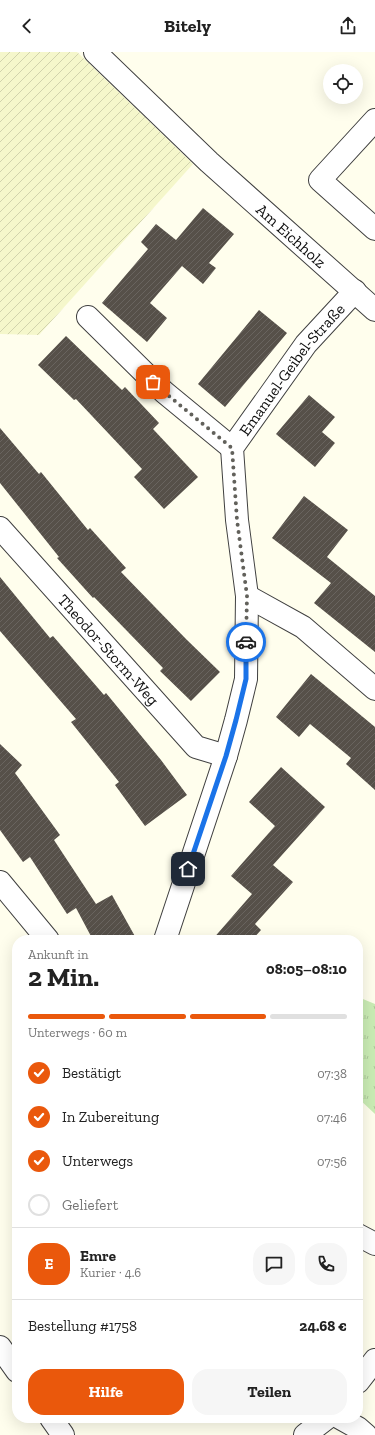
<!DOCTYPE html>
<html lang="de">
<head>
<meta charset="utf-8">
<style>
	body { margin:0; font-family:"Zilla Slab",serif; background:#f6f6f6; color:#222; height:100vh; display:flex; flex-direction:column; font-size:15px; white-space:nowrap }
	* { box-sizing:border-box; margin:0 }
	p { font-size:13px; color:#767676 }
	.icon { flex:none; width:22px; height:22px; fill:none; stroke:currentColor; stroke-width:2; stroke-linecap:round; stroke-linejoin:round }
	.map { position:relative; flex:1; overflow:hidden }
	.side { position:absolute; left:12px; top:883px; width:351px; height:488px; display:flex; flex-direction:column; background:#fff; border-radius:16px; box-shadow:0 4px 16px #0002 }
	.side>* { flex:none }
	.tools { position:absolute; left:323px; top:12px; display:grid; gap:8px }
	.tools a { display:grid; place-items:center; width:40px; height:40px; border-radius:50%; background:#fff; box-shadow:0 4px 16px #0002; font-size:20px }
	.pin { position:absolute; display:grid; place-items:center; width:34px; height:34px; color:#fff; margin:-17px; border-radius:8px; box-shadow:0 2px 6px #0006 }
	.courier { position:absolute; display:grid; place-items:center; width:40px; height:40px; margin:-20px; border:3px solid #1a73e8; border-radius:50%; background:#fff; color:#222; box-shadow:0 1px 5px #0007 }
	.head em { font-style:normal; font-weight:700 }
	.head div { display:flex; flex-direction:column-reverse }
	.head { display:flex; align-items:center; justify-content:space-between; height:68px; padding:0 16px }
	h1 { font-size:26px; font-weight:700; line-height:30px }
	.bar { display:grid; grid-template-columns:repeat(4,1fr); gap:6px 4px; align-content:center; height:48px; padding:0 16px }
	.bar i { height:5px; border-radius:3px; background:#e0e0e0 }
	.bar .current { background:#ea580c }
	.bar p { grid-column:span 4 }
	.line { display:flex; align-items:center; gap:10px; padding:0 16px; border-top:1px solid #e0e0e0 }
	.line div { flex:1 }
	.round { display:grid; place-items:center; flex:none; width:42px; height:42px; border-radius:16px; background:#f6f6f6 }
	ol { padding:0 16px; list-style:none }
	li { display:flex; align-items:center; gap:12px; height:44px }
	li p { margin-inline-start:auto }
	li .icon { padding:4px; border-radius:50%; background:#ea580c; color:#fff; stroke-width:4 }
	li:last-child { color:#767676 }
	li i { width:22px; height:22px; border:2px solid #e0e0e0; border-radius:50% }
	.action { display:flex; gap:8px; margin-top:auto; padding:8px 16px }
	.action a { flex:1; height:46px; border-radius:16px; background:#ea580c; color:#fff; font-size:16px; font-weight:700; line-height:46px; text-align:center }
	.action a+a { background:#f6f6f6; color:#222 }
	header { display:flex; justify-content:space-between; align-items:center; height:52px; padding:0 16px; background:#fff; font-size:18px; font-weight:700 }
	.map>svg:first-child { display:block }
	.farmland { fill:url(#farmland-furrows) }
	.grass { fill:url(#grass-tufts) }
	.building { fill:url(#building-hatch) }
	.lines { fill:none; stroke-linecap:round; stroke-linejoin:round }
	.minor-casing { stroke:#404040; stroke-width:24 }
	.minor { stroke:#fff; stroke-width:22 }
	.done { stroke:#62615b; stroke-width:4; stroke-dasharray:0 7.2 }
	.route { stroke:#1a73e8; stroke-width:5 }
	.labels { text-anchor:middle; dominant-baseline:central; stroke-width:4; stroke-linejoin:round; paint-order:stroke }
	.street-label { font-size:16px; fill:#0d0d0d; stroke:#fff }
</style>
</head>
<body>
<header><svg class="icon" aria-label="back" viewBox="0 0 24 24"><path d="M15 5l-7 7 7 7"/></svg>Bitely<svg class="icon" aria-label="share" viewBox="0 0 24 24"><path d="M12 15V3M7 8l5-5 5 5M5 13v7h14v-7"/></svg></header>
<div class="map">
<svg width="375" height="1383" viewBox="0 0 375 1383">
	<defs>
		<pattern id="farmland-furrows" width="10" height="10" patternUnits="userSpaceOnUse"><rect width="10" height="10" fill="#f5f7cb"/><path d="M-1 1l2-2M0 10L10 0M9 11l2-2" fill="none" stroke="#d1d3ad"/></pattern>
		<pattern id="grass-tufts" width="24" height="20" patternUnits="userSpaceOnUse"><rect width="24" height="20" fill="#caecb4"/><path d="M3 7l-1-3M5 7V3M7 7l1-3M15 17l-1-3M17 17v-4M19 17l1-3" fill="none" stroke="#acc99a"/></pattern>
		<pattern id="building-hatch" width="6" height="6" patternUnits="userSpaceOnUse"><rect width="6" height="6" fill="#565049"/><path d="M-1 1l2-2M0 6l6-6M5 7l2-2" fill="none" stroke="#69645f"/></pattern>
	</defs>
	<rect width="100%" height="100%" fill="#fffeed"/>
	<!-- farmland -->
	<path class="farmland" d="M0 0H77L193 112 39 283 0 282Z"/>
	<!-- grass -->
	<path class="grass" d="M358 945 375 952V1062L358 1046Z"/>
	<!-- building -->
	<path class="building" d="M203 156 234 182 209 211 216 216 203 232 182 214 150 251 167 266 147 290 102 251 148 197 141 190 156 172 176 188Z
		M259 258 287 281 225 355 198 332Z
		M66 284 122 338 125 335 159 371 153 377 198 425 164 457 134 425 142 417 76 347 74 348 38 313Z
		M309 343 335 365 322 380 335 391 315 415 276 382Z
		M0 376 39 422 41 420 88 478 90 476 126 516 121 520 186 587 220 620 191 649 160 619 163 616 94 545 93 546 57 506 59 505 0 431Z
		M304 444 348 478 327 505 375 544V600L314 551 331 531 272 486Z
		M0 525 50 586 53 584 104 643 106 641 161 708 187 743 145 774 115 733 119 730 71 670 76 667 0 579Z
		M311 622 375 675V738L346 712 351 706 310 672 299 685 276 665Z
		M0 692 22 713 15 721 60 783 54 788 96 852 112 843 137 888H93L76 856 67 862 30 805 23 810 0 778Z
		M281 715 325 755 273 813 293 830 255 872 261 878 252 888H212L252 842 231 824 275 774 249 750Z"/>
	<g class="lines">
		<defs>
			<g id="minor">
				<path id="s1" d="M95 0 209 110 375 258"/>
				<path d="M375 68 320 128 375 177"/>
				<path d="M88 265 164 340 232 396"/>
				<path id="s2" d="M0 476 196 695 226 704"/>
				<path d="M247 544 303 575 375 637"/>
				<path d="M0 830 48 888"/>
				<path id="s3" d="M165 888 226 704 236 668 246 627 247 544 237 468 232 396 306 292 355 239"/>
				<path d="M358 1183 375 1192"/>
				<path d="M0 1295 17 1319"/>
				<path d="M358 1330 375 1308"/>
				<path d="M51 1366 63 1383"/>
				<path d="M340 1366 358 1376 366 1383"/>
				<path d="M305 1383 327 1366"/>
			</g>
		</defs>
		<!-- minor casing -->
		<use href="#minor" class="minor-casing"/>
		<!-- minor -->
		<use href="#minor" class="minor"/>
	</g>
	<g class="lines">
		<!-- done -->
		<path class="done" d="M153 330 164 340 232 396 237 468 247 544 246 590"/>
		<!-- route -->
		<path class="route" d="M188 817 226 704 236 668 246 627V590"/>
	</g>
	<g class="labels">
		<!-- street labels -->
		<g class="street-label">
			<text stroke="none"><textPath href="#s1" startOffset="269">Am Eichholz</textPath></text>
			<text stroke="none"><textPath href="#s3" startOffset="604">Emanuel-Geibel-Straße</textPath></text>
			<text stroke="none"><textPath href="#s2" startOffset="163">Theodor-Storm-Weg</textPath></text>
		</g>
	</g>
</svg>
<div class="tools">
<a><svg class="icon" aria-label="locate" viewBox="0 0 24 24"><circle cx="12" cy="12" r="6"/><path d="M12 2v4M12 18v4M2 12h4M18 12h4"/></svg></a>
</div>
<div class="pin" style="left:153px;top:330px;background:#ea580c"><svg class="icon" aria-label="bag" viewBox="0 0 24 24"><path d="M5 8h14l-1 12H6zM9 8a3 3 0 0 1 6 0"/></svg></div>
<div class="pin" style="left:188px;top:817px;background:#1f2937"><svg class="icon" aria-label="home" viewBox="0 0 24 24"><path d="M3 11l9-7 9 7M6 9v11h12V9"/></svg></div>
<div class="courier" style="left:246px;top:590px"><svg class="icon" aria-label="car" viewBox="0 0 24 24"><path d="M5 17H2v-5l4-1 3-4h7l3 4 3 1v5h-3M9 17h6M6 11h13"/><circle cx="7" cy="17" r="2"/><circle cx="17" cy="17" r="2"/></svg></div>
<section class="side">
<div class="head"><div><h1>2 Min.</h1><p>Ankunft in</p></div><em>08:05–08:10</em></div>
<div class="bar"><i class="current"></i><i class="current"></i><i class="current"></i><i></i><p>Unterwegs · 60 m</p></div>
<ol>
<li><svg class="icon" aria-label="check" viewBox="0 0 24 24"><path d="M5 12l5 5 9-10"/></svg>Bestätigt<p>07:38</p></li>
<li><svg class="icon" aria-label="check" viewBox="0 0 24 24"><path d="M5 12l5 5 9-10"/></svg>In Zubereitung<p>07:46</p></li>
<li><svg class="icon" aria-label="check" viewBox="0 0 24 24"><path d="M5 12l5 5 9-10"/></svg>Unterwegs<p>07:56</p></li>
<li><i></i>Geliefert</li>
</ol>
<div class="line" style="height:72px"><b class="round" style="background:#ea580c;color:#fff">E</b><div><b>Emre</b><p>Kurier · 4.6</p></div><a class="round"><svg class="icon" aria-label="chat" viewBox="0 0 24 24"><path d="M4 5h16v11H9l-5 4z"/></svg></a><a class="round"><svg class="icon" aria-label="phone" viewBox="0 0 24 24"><path d="M5 4h4l2 5-3 2q2 4 5 5l2-3 5 2v4C11 20 4 13 5 4z"/></svg></a></div>
<div class="line" style="height:52px"><div>Bestellung #1758</div><b>24.68 €</b></div>
<div class="action"><a>Hilfe</a><a>Teilen</a></div>
</section>
</div>
</body>
</html>
